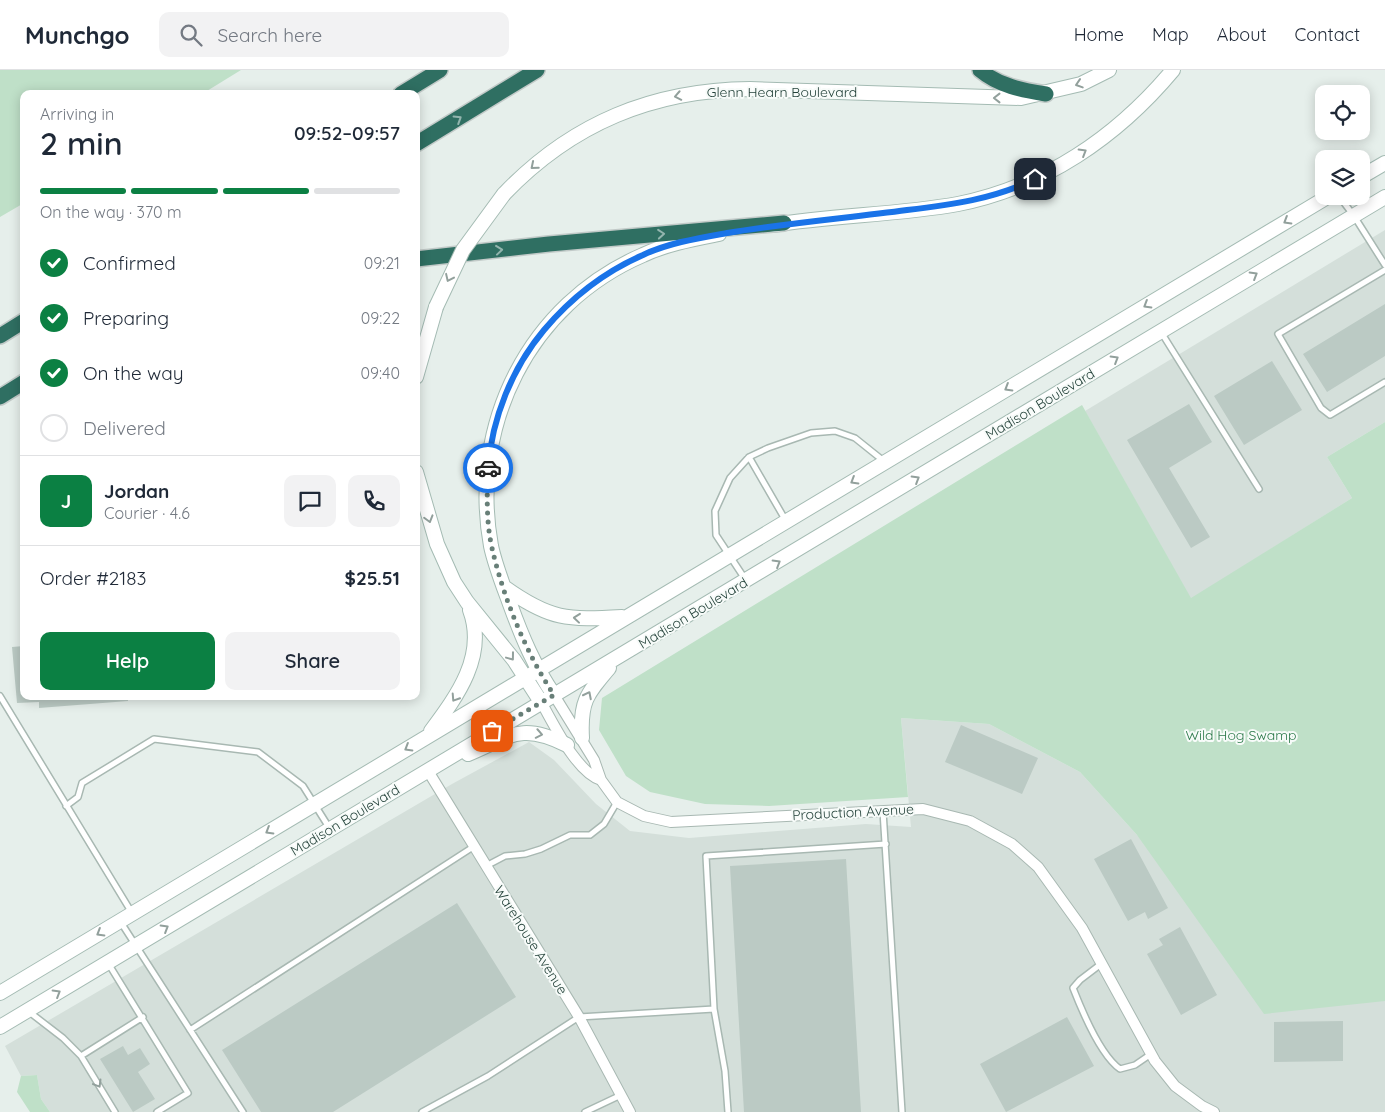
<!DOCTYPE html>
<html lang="en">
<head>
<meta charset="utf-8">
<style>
	body { margin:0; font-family:Quicksand,sans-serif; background:#f2f2f3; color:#1f2937; height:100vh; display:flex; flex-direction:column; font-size:19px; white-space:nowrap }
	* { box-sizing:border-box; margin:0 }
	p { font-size:16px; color:#747a83 }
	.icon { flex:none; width:28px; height:28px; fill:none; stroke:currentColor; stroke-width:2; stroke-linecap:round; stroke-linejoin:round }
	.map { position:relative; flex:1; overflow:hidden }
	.panel { position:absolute; left:20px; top:20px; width:400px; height:610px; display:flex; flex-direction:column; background:#fff; border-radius:10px; box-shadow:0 2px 12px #0003 }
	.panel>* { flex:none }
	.buttons { position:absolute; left:1315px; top:15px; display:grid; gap:10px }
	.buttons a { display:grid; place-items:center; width:55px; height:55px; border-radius:10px; background:#fff; box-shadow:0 2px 12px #0003; font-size:25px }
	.pin { position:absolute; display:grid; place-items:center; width:42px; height:42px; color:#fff; margin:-21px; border-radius:10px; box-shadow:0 2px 8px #0006 }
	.courier { position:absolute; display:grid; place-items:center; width:50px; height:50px; margin:-25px; border:4px solid #1a73e8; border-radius:50%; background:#fff; color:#222; box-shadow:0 1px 6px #0007 }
	.headline em { font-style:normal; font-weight:600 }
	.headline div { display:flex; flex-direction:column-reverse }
	.headline { display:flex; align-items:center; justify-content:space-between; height:85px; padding:0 20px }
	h1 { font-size:32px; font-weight:600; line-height:38px }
	.bar { display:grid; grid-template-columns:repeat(4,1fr); gap:8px 5px; align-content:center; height:60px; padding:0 20px }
	.bar i { height:6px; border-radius:4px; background:#e0e1e3 }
	.bar .current { background:#0b8043 }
	.bar p { grid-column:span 4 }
	.line { display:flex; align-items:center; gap:12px; padding:0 20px; border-top:1px solid #e0e1e3 }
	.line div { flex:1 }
	.round { display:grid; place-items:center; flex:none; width:52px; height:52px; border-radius:10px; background:#f2f2f3 }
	ol { padding:0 20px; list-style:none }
	li { display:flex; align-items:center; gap:15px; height:55px }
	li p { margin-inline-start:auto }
	li .icon { padding:5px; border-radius:50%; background:#0b8043; color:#fff; stroke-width:4 }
	li:last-child { color:#747a83 }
	li i { width:28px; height:28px; border:2px solid #e0e1e3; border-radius:50% }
	.primary-button { display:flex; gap:10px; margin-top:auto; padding:10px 20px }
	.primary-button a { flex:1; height:58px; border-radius:10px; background:#0b8043; color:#fff; font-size:20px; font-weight:600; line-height:58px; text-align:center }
	.primary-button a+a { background:#f2f2f3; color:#1f2937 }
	header { display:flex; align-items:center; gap:30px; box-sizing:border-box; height:70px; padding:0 25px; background:#fff; border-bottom:1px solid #e0e1e3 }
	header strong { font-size:24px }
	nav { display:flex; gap:28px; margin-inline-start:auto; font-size:18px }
	.search { width:350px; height:45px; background:#f2f2f3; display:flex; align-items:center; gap:12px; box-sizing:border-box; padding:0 18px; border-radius:10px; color:#747a83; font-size:19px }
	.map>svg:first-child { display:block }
	.built { fill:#d4dfda }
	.green { fill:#bfe0c8 }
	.building { fill:#bbcac4 }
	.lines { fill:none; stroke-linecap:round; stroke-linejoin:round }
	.service-casing { stroke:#a8b8b2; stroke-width:8 }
	.minor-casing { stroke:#a8b8b2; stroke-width:12 }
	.secondary-casing { stroke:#a4bbb3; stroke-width:16 }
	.motorway-casing { stroke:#c2cac8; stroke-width:18 }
	.service { stroke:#fff; stroke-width:5 }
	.minor { stroke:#fff; stroke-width:10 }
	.secondary { stroke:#fff; stroke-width:14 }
	.motorway { stroke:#2f6f62; stroke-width:15 }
	.secondary-bridge-casing { stroke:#a4bbb3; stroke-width:16; stroke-linecap:butt }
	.secondary-bridge { stroke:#fff; stroke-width:14 }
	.oneway { stroke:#92a09c }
	.oneway2 { stroke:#93b5ae }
	.done { stroke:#687f78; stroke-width:5; stroke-dasharray:0 9 }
	.route { stroke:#1a73e8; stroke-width:6 }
	.labels { text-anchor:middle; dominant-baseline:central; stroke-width:4; stroke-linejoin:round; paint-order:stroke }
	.street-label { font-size:14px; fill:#24423a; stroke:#f7fbf9 }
	.park-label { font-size:14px; fill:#2d7a4b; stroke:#f7fbf9 }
</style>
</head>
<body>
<header>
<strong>Munchgo</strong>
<div class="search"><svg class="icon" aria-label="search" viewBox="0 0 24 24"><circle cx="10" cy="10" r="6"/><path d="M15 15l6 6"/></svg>Search here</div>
<nav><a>Home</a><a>Map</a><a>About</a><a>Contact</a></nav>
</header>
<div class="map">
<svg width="1385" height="1042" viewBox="0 0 1385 1042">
	<rect width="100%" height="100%" fill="#e6efeb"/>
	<!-- built -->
	<path class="built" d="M1385 160V352L1327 387 1352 428 1191 529 1085 341Z
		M901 648 989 654 1080 702 1137 765 1385 931V1042H50L41 1029 37 1005 21 1006 5 976 452 714 529 672 554 690 596 734 630 761 689 768 866 754 911 757Z"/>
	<!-- green -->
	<path class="green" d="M0 0H241L202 24H24V133L0 147Z
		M1082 335 1191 528 1352 428 1327 387 1385 352V931L1264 944 1137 765 1080 702 989 654 901 648 908 727 769 736 705 734 650 722 626 706 599 660 602 628Z
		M37 1005 41 1029 50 1042H30L17 1022 21 1006Z"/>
	<!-- building -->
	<path class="building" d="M1385 234V286L1327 322 1303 284Z
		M1272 291 1302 340 1244 375 1214 326Z
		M1189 334 1212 372 1169 398 1210 467 1191 478 1127 370Z
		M24 576V626H128V631L39 638V632L17 633 12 577Z
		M150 626H169V628L151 629Z
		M961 655 1038 688 1022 724 945 692Z
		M1131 769 1168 838 1148 849 1145 842 1128 851 1094 789Z
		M846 789 861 1042H744L730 796Z
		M457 833 516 927 333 1042H261L222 980Z
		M1180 857 1217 925 1181 945 1147 884 1163 875 1159 869Z
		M1067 947 1094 996 1006 1042 980 994Z
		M1343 951V991L1274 992V952Z
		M123 976 128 985 140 978 150 994 138 1002 155 1029 133 1042 100 989Z"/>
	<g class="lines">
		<defs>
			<path id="service" d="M1339 126 1354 146 1385 195
				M1385 200 1278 264 1321 338 1330 345 1385 312
				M1161 262 1259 419
				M749 387 786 451
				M745 509 716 465 715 441 730 408 749 387 768 378 811 363 835 361 855 368 885 392
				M0 626 132 843
				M66 736 78 727 82 713 154 669 258 682 303 716 330 759
				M883 741 902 1042
				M486 796 505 786 525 784 541 779 570 765H590L604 754 617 732
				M120 851 243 1042
				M108 893 188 1023 157 1042
				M1101 894 1080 910 1073 918C1082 941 1100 985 1120 999L1135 995 1151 984
				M28 941 63 968 81 986 115 1042
				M190 960 473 777
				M81 986 143 947
				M422 1042 488 1006 579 947 714 939
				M585 1042 621 1025
				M728 1042 725 1001 714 939 706 786 886 774"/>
			<path id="minor" d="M554 625 594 690 601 710 617 732 644 746 671 752 923 739 970 751 1012 774 1038 797 1082 858 1155 991 1175 1016 1202 1036 1214 1042
				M541 632C554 654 576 702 601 710
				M428 701 579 947 630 1042"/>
			<path id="secondary" d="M1361 107 1385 93
				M504 124C572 53 653 20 750 19L1021 28 1081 14 1109 0
				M773 155C834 145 897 145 958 134 1044 117 1117 67 1173 0
				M416 307 436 237
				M416 402 437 474 454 512 467 532 514 590 541 632
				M504 517C550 550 567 550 622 547
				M554 625C534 596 522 567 510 534 503 515 495 495 491 476 469 355 529 234 643 185 666 174 694 169 719 164
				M431 661C457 626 487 586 470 540
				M582 668C580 632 586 625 609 598
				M468 684C511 666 521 652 567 675
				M0 923 1329 126
				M0 957 1385 127"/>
			<path id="motorway" d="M980 0C999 16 1022 20 1046 24
				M401 24 440 0
				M416 74 537 0
				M416 189 549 174 784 153
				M0 266 24 251
				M0 327 24 312"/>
		</defs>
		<!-- service casing -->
		<use href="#service" class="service-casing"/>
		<!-- minor casing -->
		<use href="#minor" class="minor-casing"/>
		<!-- secondary casing -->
		<use href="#secondary" class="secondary-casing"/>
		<!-- motorway casing -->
		<use href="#motorway" class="motorway-casing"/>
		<!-- service -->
		<use href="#service" class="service"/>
		<!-- minor -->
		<use href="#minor" class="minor"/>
		<!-- secondary -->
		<use href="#secondary" class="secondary"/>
		<!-- motorway -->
		<use href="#motorway" class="motorway"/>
		<defs>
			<path id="secondary-bridge" d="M436 237 463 180 504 124"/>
		</defs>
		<!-- secondary-bridge casing -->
		<use href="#secondary-bridge" class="secondary-bridge-casing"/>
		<!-- secondary-bridge -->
		<use href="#secondary-bridge" class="secondary-bridge"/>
	</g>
	<!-- one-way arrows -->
	<defs><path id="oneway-chevron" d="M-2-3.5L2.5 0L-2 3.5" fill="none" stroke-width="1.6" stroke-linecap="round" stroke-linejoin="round" transform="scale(1.25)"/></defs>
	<g class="oneway">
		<use href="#oneway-chevron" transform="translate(1079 14) rotate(162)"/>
		<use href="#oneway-chevron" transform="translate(678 26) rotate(169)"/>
		<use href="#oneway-chevron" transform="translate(997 28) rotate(-180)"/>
		<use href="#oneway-chevron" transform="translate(1083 82) rotate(-31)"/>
		<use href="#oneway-chevron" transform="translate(534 96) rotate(140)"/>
		<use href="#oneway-chevron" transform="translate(1287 151) rotate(149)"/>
		<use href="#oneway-chevron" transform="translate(1254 205) rotate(-31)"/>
		<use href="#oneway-chevron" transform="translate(449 208) rotate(115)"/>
		<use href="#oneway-chevron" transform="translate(1147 235) rotate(149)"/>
		<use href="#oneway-chevron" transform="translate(1115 289) rotate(-31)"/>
		<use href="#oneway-chevron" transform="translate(1008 318) rotate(149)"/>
		<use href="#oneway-chevron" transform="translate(916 409) rotate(-31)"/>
		<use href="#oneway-chevron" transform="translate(854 411) rotate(149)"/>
		<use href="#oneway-chevron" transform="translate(429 449) rotate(74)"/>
		<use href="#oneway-chevron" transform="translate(777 493) rotate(-31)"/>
		<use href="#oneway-chevron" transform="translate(577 548) rotate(-174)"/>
		<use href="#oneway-chevron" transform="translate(511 587) rotate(53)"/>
		<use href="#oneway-chevron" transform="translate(588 625) rotate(-63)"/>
		<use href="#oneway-chevron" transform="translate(455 628) rotate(123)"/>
		<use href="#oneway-chevron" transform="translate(539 664) rotate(11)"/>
		<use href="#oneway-chevron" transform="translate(408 678) rotate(149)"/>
		<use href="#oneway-chevron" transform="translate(269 761) rotate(149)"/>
		<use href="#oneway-chevron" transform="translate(165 858) rotate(-31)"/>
		<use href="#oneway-chevron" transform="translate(100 863) rotate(149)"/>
		<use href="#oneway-chevron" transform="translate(57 923) rotate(-31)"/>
		<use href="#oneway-chevron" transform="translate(98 1014) rotate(59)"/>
	</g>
	<g class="oneway2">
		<use href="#oneway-chevron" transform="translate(458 49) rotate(-32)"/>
		<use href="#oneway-chevron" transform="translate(661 164) rotate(-5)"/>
		<use href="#oneway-chevron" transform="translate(499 180) rotate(-6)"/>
	</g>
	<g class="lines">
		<!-- done -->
		<path class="done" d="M488 398C487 424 486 452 492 478 503 527 526 583 554 625L492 661"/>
		<!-- route -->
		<path class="route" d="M488 398C492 348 512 298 544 260 571 228 604 202 643 185 668 173 699 168 727 163 787 153 847 148 907 140 951 135 994 129 1035 109"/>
	</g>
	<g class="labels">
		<!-- street labels -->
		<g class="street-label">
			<text x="782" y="22">Glenn Hearn Boulevard</text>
			<text transform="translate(1040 334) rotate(-31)">Madison Boulevard</text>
			<text transform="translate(693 543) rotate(-31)">Madison Boulevard</text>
			<text transform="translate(853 742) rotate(-3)">Production Avenue</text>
			<text transform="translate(345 750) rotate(-31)">Madison Boulevard</text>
			<text transform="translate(531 870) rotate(58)">Warehouse Avenue</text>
		</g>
		<!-- park labels -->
		<g class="park-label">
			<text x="1241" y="665">Wild Hog Swamp</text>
		</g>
	</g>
</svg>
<div class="buttons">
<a><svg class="icon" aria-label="locate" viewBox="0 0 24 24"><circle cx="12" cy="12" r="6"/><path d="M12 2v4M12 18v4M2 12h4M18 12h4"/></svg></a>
<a><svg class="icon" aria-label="layers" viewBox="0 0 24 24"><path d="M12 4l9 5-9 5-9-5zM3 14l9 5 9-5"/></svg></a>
</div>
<div class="pin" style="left:492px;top:661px;background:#ea580c"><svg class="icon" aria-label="bag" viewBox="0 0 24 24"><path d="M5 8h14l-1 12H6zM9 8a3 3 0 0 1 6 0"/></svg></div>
<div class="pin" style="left:1035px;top:109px;background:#1f2937"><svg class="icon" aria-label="home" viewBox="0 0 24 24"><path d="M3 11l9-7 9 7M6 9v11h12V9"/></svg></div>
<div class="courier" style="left:488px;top:398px"><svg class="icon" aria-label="car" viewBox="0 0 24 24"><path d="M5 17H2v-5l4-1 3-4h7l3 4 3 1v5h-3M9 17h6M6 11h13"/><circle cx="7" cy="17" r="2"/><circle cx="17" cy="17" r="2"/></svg></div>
<section class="panel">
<div class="headline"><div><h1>2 min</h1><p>Arriving in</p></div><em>09:52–09:57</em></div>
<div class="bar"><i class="current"></i><i class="current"></i><i class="current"></i><i></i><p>On the way · 370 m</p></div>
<ol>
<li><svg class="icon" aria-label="check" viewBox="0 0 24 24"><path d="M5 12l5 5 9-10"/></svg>Confirmed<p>09:21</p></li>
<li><svg class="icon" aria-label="check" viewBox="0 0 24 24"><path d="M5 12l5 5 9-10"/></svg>Preparing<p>09:22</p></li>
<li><svg class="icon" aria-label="check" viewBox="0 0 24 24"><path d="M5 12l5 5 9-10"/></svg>On the way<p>09:40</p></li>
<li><i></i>Delivered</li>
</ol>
<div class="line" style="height:90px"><b class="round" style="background:#0b8043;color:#fff">J</b><div><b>Jordan</b><p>Courier · 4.6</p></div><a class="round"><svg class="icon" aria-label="chat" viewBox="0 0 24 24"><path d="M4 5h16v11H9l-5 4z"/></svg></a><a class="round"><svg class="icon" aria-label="phone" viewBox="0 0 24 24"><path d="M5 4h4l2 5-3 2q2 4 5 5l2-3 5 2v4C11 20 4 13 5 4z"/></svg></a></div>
<div class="line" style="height:65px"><div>Order #2183</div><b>$25.51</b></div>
<div class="primary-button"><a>Help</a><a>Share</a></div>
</section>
</div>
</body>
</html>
